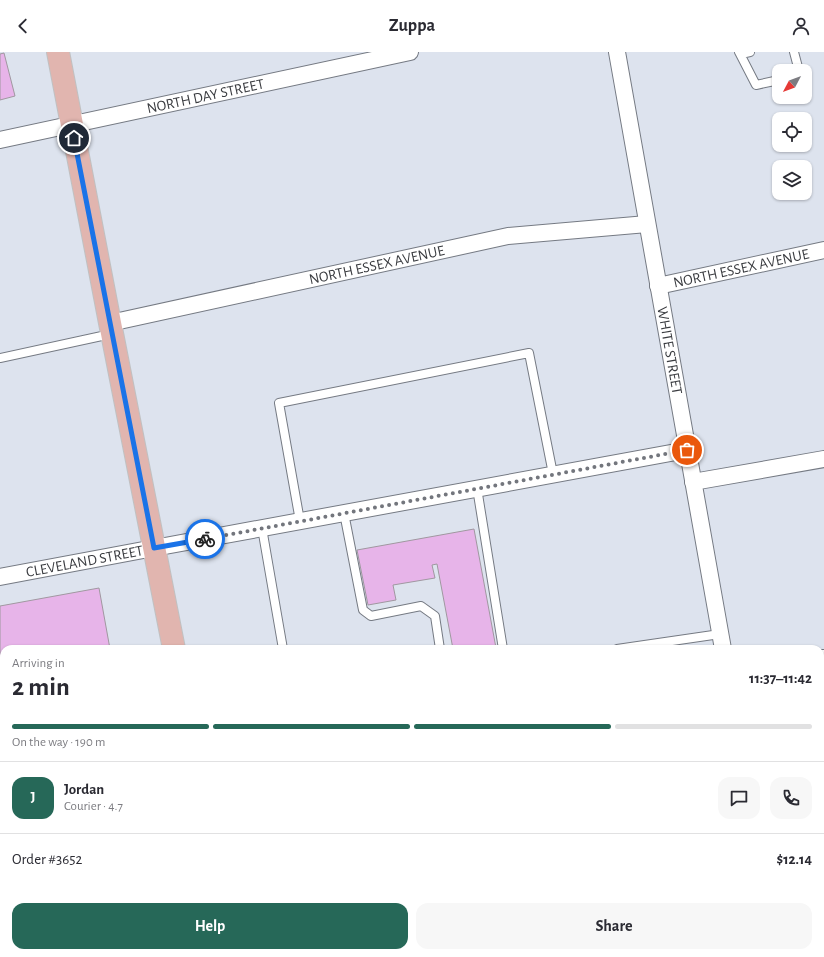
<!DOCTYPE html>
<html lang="en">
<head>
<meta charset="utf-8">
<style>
	body { margin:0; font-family:"Alegreya Sans",sans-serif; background:#f7f7f7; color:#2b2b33; height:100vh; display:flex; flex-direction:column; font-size:15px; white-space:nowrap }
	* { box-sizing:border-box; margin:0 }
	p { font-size:13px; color:#7c7c81 }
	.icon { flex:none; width:22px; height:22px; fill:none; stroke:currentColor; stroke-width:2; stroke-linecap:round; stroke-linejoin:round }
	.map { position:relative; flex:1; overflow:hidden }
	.panel { position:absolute; left:0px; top:593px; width:824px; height:312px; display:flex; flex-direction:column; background:#fff; border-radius:12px 12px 0 0; box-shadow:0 1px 3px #0004 }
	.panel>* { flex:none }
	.needle { width:26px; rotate:229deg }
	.buttons { position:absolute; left:772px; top:12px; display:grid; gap:8px }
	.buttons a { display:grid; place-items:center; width:40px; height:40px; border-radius:8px; background:#fff; box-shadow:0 1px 3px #0004; font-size:20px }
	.pin { position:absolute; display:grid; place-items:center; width:34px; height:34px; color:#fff; margin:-17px; border:2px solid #fff; border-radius:50%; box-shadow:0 1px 4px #0007 }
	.courier { position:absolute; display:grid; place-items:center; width:40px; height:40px; margin:-20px; border:3px solid #1a73e8; border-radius:50%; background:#fff; color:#222; box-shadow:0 1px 5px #0007 }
	.head em { font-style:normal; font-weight:700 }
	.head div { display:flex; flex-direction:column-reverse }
	.head { display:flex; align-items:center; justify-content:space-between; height:68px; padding:0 12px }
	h1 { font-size:26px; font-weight:700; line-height:30px }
	.bar { display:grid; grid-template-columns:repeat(4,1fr); gap:6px 4px; align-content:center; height:48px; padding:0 12px }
	.bar i { height:5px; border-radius:3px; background:#e1e1e2 }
	.bar .on { background:#266858 }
	.bar p { grid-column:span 4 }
	.line { display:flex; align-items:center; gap:10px; padding:0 12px; border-top:1px solid #e1e1e2 }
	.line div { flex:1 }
	.round { display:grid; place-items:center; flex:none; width:42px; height:42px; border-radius:12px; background:#f7f7f7 }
	.button { display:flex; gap:8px; margin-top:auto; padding:8px 12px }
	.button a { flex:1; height:46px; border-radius:12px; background:#266858; color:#fff; font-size:16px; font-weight:700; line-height:46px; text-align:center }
	.button a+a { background:#f7f7f7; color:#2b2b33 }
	header { display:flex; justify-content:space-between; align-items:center; height:52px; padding:0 12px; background:#fff; font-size:18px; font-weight:700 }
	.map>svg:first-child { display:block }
	.green { fill:#bcdda1 }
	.building { fill:#e7b4e9; stroke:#a098a0 }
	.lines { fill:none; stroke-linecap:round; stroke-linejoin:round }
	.lane-casing { stroke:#757a83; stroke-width:10 }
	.street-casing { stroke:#757a83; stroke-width:18 }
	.secondary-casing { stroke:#757a83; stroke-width:24 }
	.primary-casing { stroke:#c0c1c2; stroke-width:24 }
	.path { stroke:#8e929a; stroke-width:2.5; stroke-dasharray:1 3; stroke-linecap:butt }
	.lane { stroke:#fff; stroke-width:8 }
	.street { stroke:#fff; stroke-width:16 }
	.secondary { stroke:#f0dad7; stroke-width:22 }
	.primary { stroke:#e1b5af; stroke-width:22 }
	.done { stroke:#73767d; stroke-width:4; stroke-dasharray:0 7.2 }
	.route { stroke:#1a73e8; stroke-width:5 }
	.labels { text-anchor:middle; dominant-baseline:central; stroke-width:3; stroke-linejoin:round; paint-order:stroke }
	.street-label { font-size:15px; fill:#3a3c40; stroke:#fff }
</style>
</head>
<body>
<header><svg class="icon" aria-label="back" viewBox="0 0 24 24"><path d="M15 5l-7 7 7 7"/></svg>Zuppa<svg class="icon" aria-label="person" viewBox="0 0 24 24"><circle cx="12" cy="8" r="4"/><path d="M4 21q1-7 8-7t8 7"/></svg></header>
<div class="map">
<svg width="824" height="905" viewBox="0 0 824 905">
	<rect width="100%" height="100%" fill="#dde3ee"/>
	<!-- green -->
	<path class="green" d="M366 901H751L752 905H341Z"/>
	<!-- building -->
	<path class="building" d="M4 1 15 44 0 48V2Z
		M474 477 496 596 453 597 437 512 432 513 435 526 393 533 396 548 368 553 357 498Z
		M99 536 110 597H4V659H0V554Z
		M0 671H4V727L0 728Z"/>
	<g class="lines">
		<defs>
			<path id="lane" d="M739 0 756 33 779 28
				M794 0 799 19
				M741 2 750 0
				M0 306 111 282
				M477 436 503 597
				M344 461 363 558 371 564 421 554 435 564 440 597
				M300 469 279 351 529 301 553 422
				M262 476 283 597
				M617 597 720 582
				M820 602H824
				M820 648H824
				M0 745 4 744
				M820 865 824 861
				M820 875 824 897
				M37 901 38 905"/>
			<g id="street">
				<path id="s1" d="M617 0 723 597"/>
				<path id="s2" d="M0 88 410 0"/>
				<path id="s3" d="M658 234 824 198"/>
				<path id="s4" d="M110 271 508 184 647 172"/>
				<path d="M693 430 824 407"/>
				<path id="s5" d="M0 525 154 496 687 398"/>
				<path d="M772 901V905"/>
			</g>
			<path id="secondary" d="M820 799 824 798
				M187 905 210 901"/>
			<path id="primary" d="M58 0 110 271 174 597
				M233 901 234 905"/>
		</defs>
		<!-- lane casing -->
		<use href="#lane" class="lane-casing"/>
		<!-- street casing -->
		<use href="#street" class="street-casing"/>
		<!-- secondary casing -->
		<use href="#secondary" class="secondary-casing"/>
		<!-- primary casing -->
		<use href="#primary" class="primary-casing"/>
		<!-- path -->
		<path class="path" d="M457 901 458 905"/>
		<!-- lane -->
		<use href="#lane" class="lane"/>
		<!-- street -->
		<use href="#street" class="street"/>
		<!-- secondary -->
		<use href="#secondary" class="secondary"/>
		<!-- primary -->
		<use href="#primary" class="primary"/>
	</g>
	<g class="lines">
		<!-- done -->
		<path class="done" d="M205 487 687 398"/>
		<!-- route -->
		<path class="route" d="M74 86 154 496 205 487"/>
	</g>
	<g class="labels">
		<!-- street labels -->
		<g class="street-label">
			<text stroke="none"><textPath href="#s2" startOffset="210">NORTH DAY STREET</textPath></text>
			<text stroke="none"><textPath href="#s4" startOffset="273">NORTH ESSEX AVENUE</textPath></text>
			<text stroke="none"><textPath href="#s3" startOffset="85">NORTH ESSEX AVENUE</textPath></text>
			<text stroke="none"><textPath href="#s1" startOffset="303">WHITE STREET</textPath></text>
			<text stroke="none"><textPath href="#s5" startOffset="86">CLEVELAND STREET</textPath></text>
		</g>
	</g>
</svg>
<div class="buttons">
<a><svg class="needle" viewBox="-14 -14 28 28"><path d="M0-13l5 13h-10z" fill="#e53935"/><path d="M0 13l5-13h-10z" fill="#7c7c81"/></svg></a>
<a><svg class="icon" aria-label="locate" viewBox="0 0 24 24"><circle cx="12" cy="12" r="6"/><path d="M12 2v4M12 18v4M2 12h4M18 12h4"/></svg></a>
<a><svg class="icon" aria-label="layers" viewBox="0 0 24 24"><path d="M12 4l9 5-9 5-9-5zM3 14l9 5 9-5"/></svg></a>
</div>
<div class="pin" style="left:687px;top:398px;background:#ea580c"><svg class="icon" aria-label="bag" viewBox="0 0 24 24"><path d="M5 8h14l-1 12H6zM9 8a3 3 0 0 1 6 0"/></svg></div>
<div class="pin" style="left:74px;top:86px;background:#1f2937"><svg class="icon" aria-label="home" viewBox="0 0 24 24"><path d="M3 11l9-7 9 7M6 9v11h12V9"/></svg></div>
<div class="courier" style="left:205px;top:487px"><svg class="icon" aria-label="bike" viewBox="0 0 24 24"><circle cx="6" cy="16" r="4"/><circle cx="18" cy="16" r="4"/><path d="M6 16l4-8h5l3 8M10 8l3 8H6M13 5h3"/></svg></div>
<section class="panel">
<div class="head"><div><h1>2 min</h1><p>Arriving in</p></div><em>11:37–11:42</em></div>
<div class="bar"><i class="on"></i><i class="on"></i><i class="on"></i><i></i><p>On the way · 190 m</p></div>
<div class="line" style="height:72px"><b class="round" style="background:#266858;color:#fff">J</b><div><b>Jordan</b><p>Courier · 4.7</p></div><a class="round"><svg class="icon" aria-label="chat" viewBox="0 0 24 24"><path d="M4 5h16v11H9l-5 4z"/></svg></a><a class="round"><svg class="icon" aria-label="phone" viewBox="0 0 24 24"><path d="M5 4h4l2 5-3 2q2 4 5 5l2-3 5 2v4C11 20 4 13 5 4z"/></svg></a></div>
<div class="line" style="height:52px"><div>Order #3652</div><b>$12.14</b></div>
<div class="button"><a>Help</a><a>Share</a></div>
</section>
</div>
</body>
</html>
